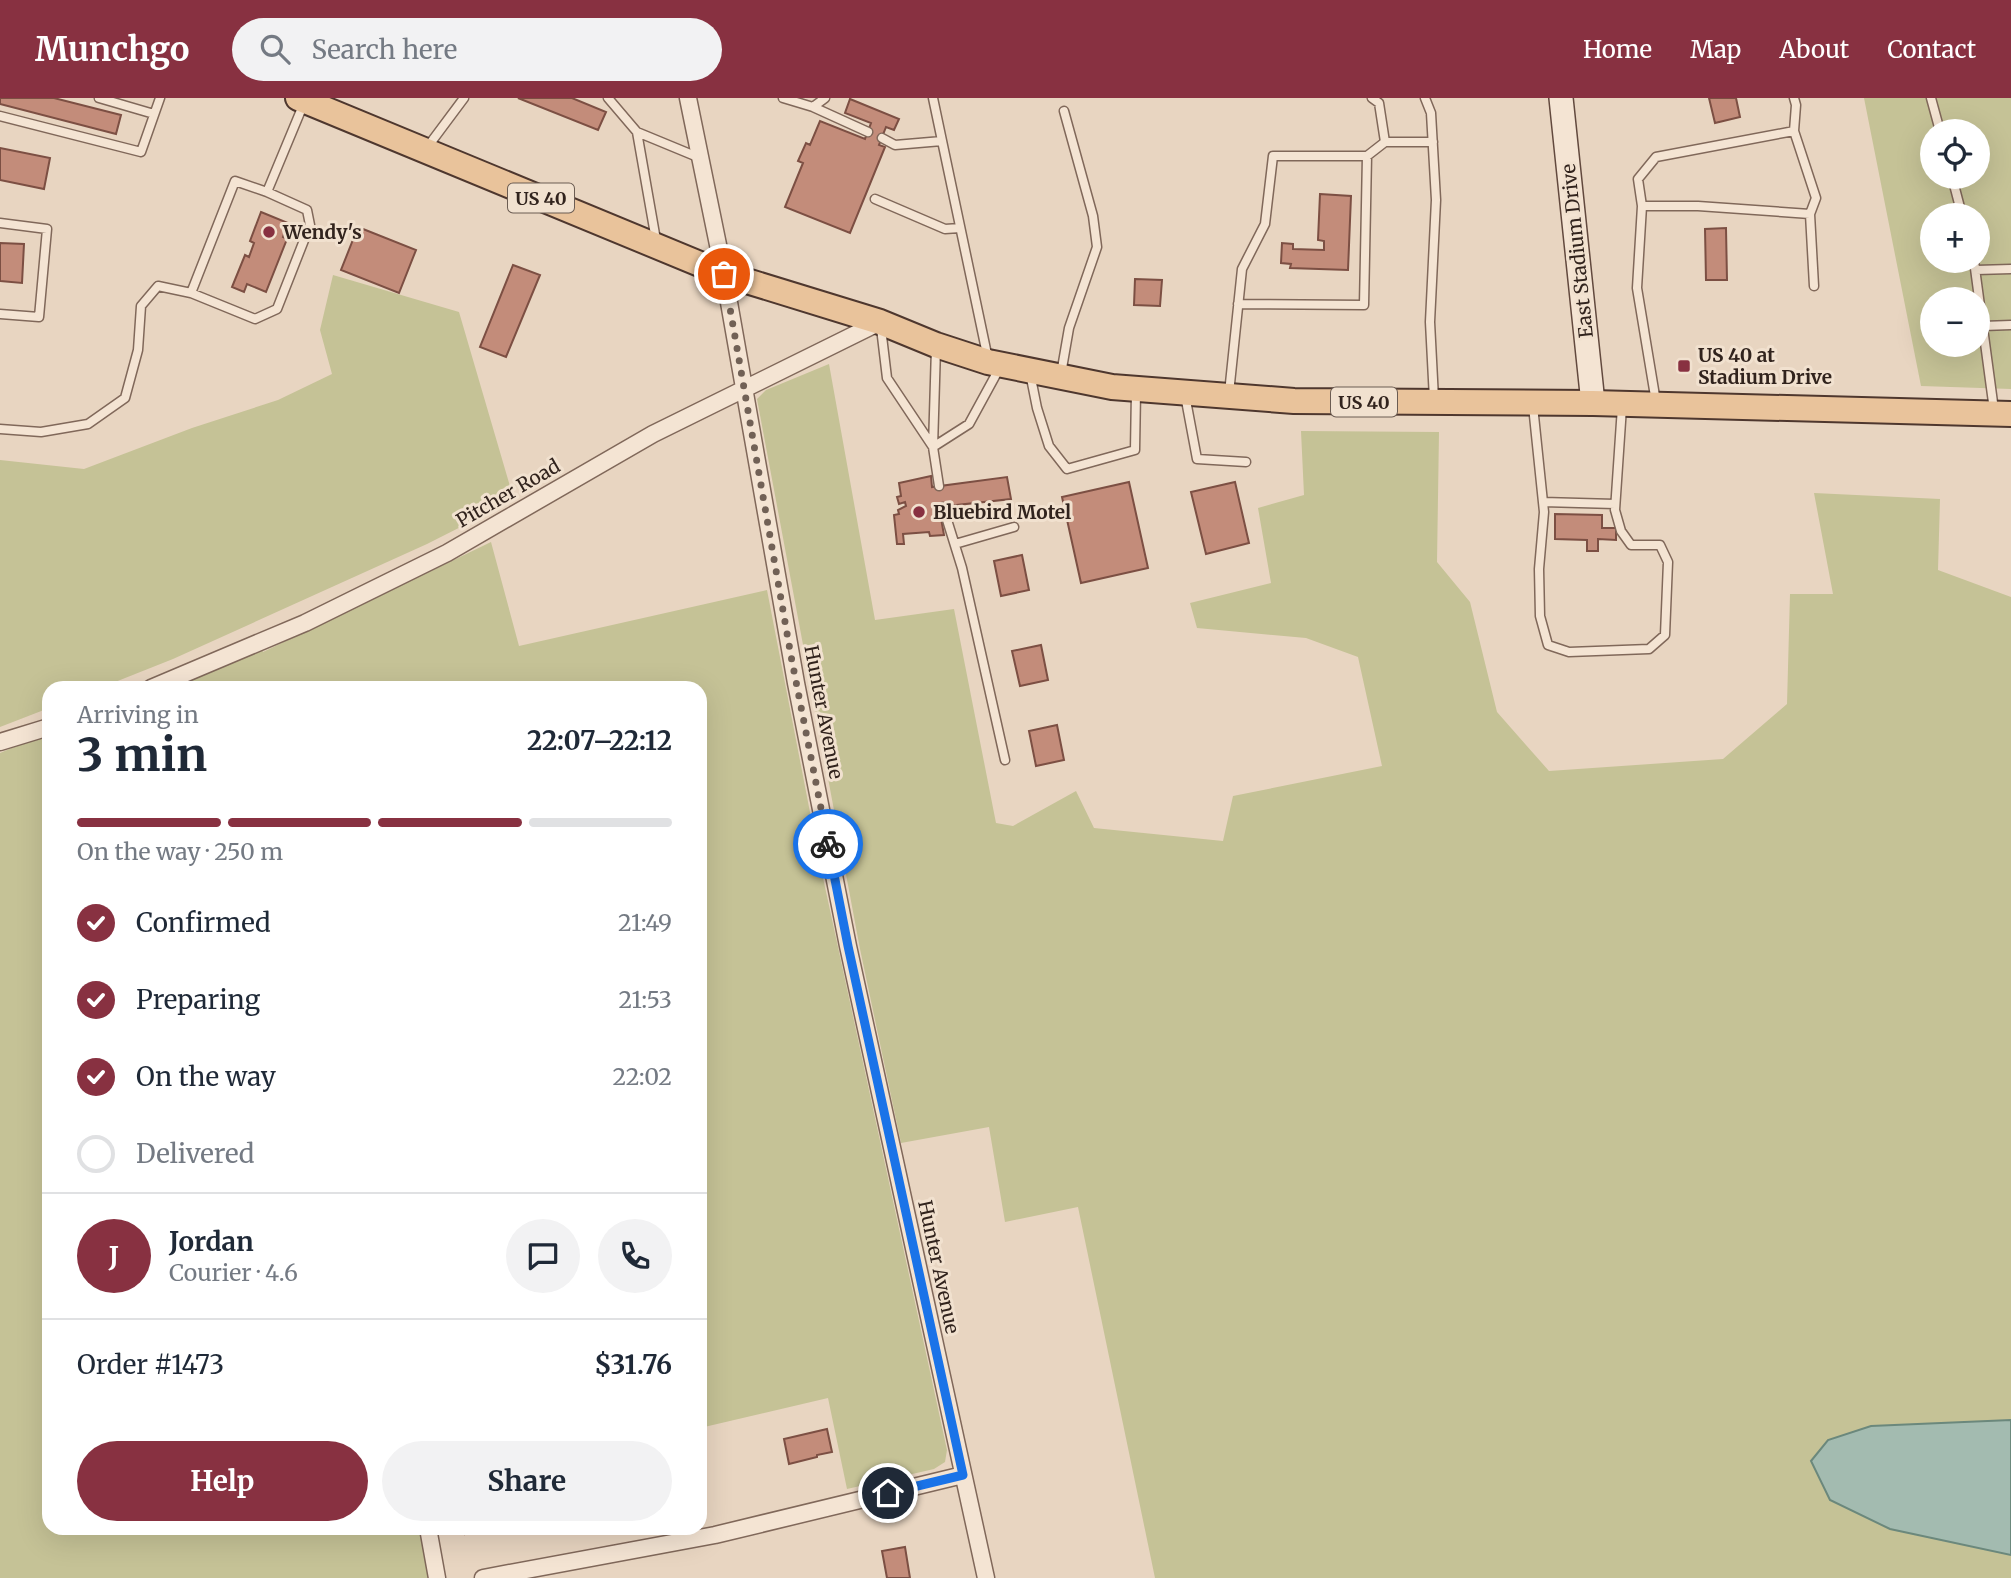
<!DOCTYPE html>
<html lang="en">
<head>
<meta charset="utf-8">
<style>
	body { margin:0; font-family:Merriweather,serif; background:#f2f2f3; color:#1f2937; height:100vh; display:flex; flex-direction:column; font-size:26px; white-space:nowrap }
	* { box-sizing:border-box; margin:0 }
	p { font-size:23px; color:#747a83 }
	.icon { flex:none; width:38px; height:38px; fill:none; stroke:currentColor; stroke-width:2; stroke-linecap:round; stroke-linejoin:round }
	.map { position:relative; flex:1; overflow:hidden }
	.side { position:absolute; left:42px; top:583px; width:665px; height:854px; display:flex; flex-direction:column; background:#fff; border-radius:21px; box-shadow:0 7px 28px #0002 }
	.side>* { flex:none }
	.fabs { position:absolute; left:1920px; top:21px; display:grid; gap:14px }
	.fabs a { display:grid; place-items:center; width:70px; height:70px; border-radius:50%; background:#fff; box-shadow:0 7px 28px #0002; font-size:35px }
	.pin { position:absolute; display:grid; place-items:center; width:60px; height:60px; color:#fff; margin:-30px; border:4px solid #fff; border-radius:50%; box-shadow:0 2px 7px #0007 }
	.courier { position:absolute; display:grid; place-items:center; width:70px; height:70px; margin:-35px; border:5px solid #1a73e8; border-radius:50%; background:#fff; color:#222; box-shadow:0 2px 9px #0007 }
	.overview em { font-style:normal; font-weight:700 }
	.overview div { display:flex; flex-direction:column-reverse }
	.overview { display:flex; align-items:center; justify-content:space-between; height:119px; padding:0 35px }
	h1 { font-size:46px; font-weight:700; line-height:52px }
	.bar { display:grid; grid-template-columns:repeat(4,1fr); gap:10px 7px; align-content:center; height:84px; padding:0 35px }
	.bar i { height:9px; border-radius:5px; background:#e0e1e3 }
	.bar .active { background:#883141 }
	.bar p { grid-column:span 4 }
	.line { display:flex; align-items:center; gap:18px; padding:0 35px; border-top:2px solid #e0e1e3 }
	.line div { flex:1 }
	.round { display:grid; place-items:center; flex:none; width:74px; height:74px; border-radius:37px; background:#f2f2f3 }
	ol { padding:0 35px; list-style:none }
	li { display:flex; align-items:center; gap:21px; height:77px }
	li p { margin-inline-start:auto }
	li .icon { padding:7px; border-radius:50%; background:#883141; color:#fff; stroke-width:4 }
	li:last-child { color:#747a83 }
	li i { width:38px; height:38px; border:4px solid #e0e1e3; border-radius:50% }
	.cta { display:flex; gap:14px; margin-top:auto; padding:14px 35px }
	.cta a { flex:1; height:80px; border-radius:42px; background:#883141; color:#fff; font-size:28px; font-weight:700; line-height:80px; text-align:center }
	.cta a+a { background:#f2f2f3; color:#1f2937 }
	header { display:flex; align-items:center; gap:42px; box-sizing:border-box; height:98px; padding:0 35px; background:#883141; color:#fff }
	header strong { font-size:33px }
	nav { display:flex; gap:38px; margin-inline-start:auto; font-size:24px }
	.search { width:490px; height:63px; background:#f2f2f3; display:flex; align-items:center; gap:18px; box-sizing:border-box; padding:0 24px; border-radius:38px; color:#747a83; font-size:26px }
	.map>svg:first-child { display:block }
	.green { fill:#c5c296; fill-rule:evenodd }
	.water { fill:#a3bbb0; stroke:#6b887c; stroke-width:2 }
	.building { fill:#c38c7a; stroke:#7c4f43; stroke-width:2 }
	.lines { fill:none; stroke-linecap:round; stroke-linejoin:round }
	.service-casing { stroke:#80685a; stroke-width:11 }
	.minor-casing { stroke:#80685a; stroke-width:19 }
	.secondary-casing { stroke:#62493e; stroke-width:26 }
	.primary-casing { stroke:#4e372e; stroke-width:28 }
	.service { stroke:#f4e4d3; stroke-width:8 }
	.minor { stroke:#f4e4d3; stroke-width:16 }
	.secondary { stroke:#f4e4d3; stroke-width:23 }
	.primary { stroke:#e9c39b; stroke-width:24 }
	.done { stroke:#716156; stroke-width:7; stroke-dasharray:0 12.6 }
	.route { stroke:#1a73e8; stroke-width:9 }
	.poi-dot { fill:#883141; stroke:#f1e1cf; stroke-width:2.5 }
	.labels { text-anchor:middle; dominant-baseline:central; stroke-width:6; stroke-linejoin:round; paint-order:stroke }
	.shield { fill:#f1e1cf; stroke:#6b5c52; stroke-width:2 }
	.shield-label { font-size:18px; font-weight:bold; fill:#31231d }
	.poi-label { font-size:19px; font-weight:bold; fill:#31231d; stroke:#f1e1cf; text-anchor:start }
	.street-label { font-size:19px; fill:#31231d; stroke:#f1e1cf }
</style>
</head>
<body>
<header>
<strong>Munchgo</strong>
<div class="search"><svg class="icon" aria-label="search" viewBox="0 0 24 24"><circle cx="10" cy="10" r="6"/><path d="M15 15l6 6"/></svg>Search here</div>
<nav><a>Home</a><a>Map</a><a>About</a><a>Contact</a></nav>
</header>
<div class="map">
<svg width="2011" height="1480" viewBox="0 0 2011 1480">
	<rect width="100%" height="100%" fill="#e8d5c1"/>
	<!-- green -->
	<path class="green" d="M1864 0H2011V291L1921 288ZM1932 33H1978V79H1932ZM1932 117H1978V163H1932ZM1932 201H1978V247H1932Z
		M333 177 459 214 514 402 427 446 173 561 100 590H49V610L0 629V362L84 371 192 330 278 302 332 276 320 232Z
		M829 266 875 522 954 511 996 725 1013 728 1076 693 1094 730 1223 743 1233 698 1382 668 1358 559 1306 540 1197 530 1190 505 1271 485 1258 410 1304 397 1301 333 1439 334 1437 464 1470 504 1497 614 1549 673 1723 661 1787 606 1790 496H1833L1814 395 1940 401 1938 472 2011 499V1480H1155L1078 1109 1005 1124 989 1029 901 1045 860 851 757 301 766 292Z
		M491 444 519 548 767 492 820 766 947 1352 945 1364 934 1371 847 1391 828 1300 700 1330V590H153L261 544 263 554Z
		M49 634V1430H428L437 1480H0V655Z"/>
	<!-- water -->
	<path class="water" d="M2011 1322V1457L1890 1431 1830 1402 1811 1363 1828 1342 1871 1328Z"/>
	<!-- building -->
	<path class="building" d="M0 0H54L121 17 116 36 0 6Z
		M518 0H572L606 14 598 32Z
		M1709 0H1736L1740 19 1715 25Z
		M850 1 899 21 894 32 886 29 879 47 885 49 850 135 785 109 803 65 798 63 806 45 810 47 820 23 865 41 871 25 845 15Z
		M0 50 50 60 44 91 0 82Z
		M1320 96 1351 98 1348 172 1290 170 1291 166 1281 165 1282 145 1293 146V151L1324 152V143L1318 142Z
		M261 114 288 125 283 139 287 141 266 194 247 186 244 194 232 189 245 157 249 159 254 145 250 143Z
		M358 129 416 152 399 195 341 172Z
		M1726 130 1727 182H1706L1705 131Z
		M0 145 24 146 22 185 0 183Z
		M513 167 540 177 506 259 480 249Z
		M1135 181 1162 182 1160 208 1134 207Z
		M931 378 932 389 1007 379 1011 401 939 409 944 437 930 438 929 434 903 436 904 446H897L894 417 899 416 898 412 906 408 905 404 899 406 897 399 901 398 899 385Z
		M1129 384 1148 470 1081 485 1062 399Z
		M1235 384 1249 445 1206 456 1191 394Z
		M1555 416 1602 417V430H1616V442L1598 441V453H1587V442L1555 441Z
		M1022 457 1029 492 1001 498 994 463Z
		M1041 547 1048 582 1020 588 1012 553Z
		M1057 627 1064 662 1036 668 1029 633Z
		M827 1331 832 1354 817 1357V1359L789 1366 784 1341Z
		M464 1430H497L465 1436Z
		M905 1449 910 1480H887L882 1453Z"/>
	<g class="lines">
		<defs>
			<path id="service" d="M99 0 154 16
				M608 0 637 34 700 60
				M783 0 813 9 868 34
				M933 0 988 261
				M1372 0 1379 5 1385 44
				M1425 0 1431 15 1436 102 1430 224 1434 301
				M1931 0 1940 33
				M813 9 825 0
				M0 18 141 54 160 0
				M637 34 656 142
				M882 40 895 47 942 43
				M426 51 464 0
				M1952 79 1962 117
				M235 83 267 94 307 112 310 127 277 211 255 221 191 195Z
				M267 94 304 5
				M875 101 945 131 960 130
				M1642 108H1698L1810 116 1816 100 1794 33
				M1810 116 1814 188
				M0 125 47 131 39 219 0 216
				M1974 163 1994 312
				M1976 172 2011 171
				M1238 206 1364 207 1367 58
				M1983 228 2011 227
				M881 230 887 280 933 349 969 326 999 271
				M936 250 933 349 939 388
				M1030 275 1037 310 1049 348 1067 371 1135 352 1136 294
				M1061 276 1069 230 1097 149 1093 118 1064 13
				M1229 295 1242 171 1265 126 1273 58H1367L1385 44H1433
				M1185 297 1197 361 1246 364
				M1656 304 1637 190 1642 108 1638 81 1656 59 1794 33 1796 7 1794 0
				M1533 308 1544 414 1539 471 1540 518 1548 547 1569 554 1649 551 1665 537 1668 464 1660 447H1631L1621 433 1615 412 1622 309
				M0 331 41 334 88 326 125 300 138 252 141 208 158 188 191 195
				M1543 404 1615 406
				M943 409 962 470 1005 662
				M955 446 1014 429"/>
			<path id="minor" d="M688 0 724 176 796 585 848 848 986 1480
				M151 590 305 525 447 455 653 336 880 224
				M0 644 49 629
				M428 1430 437 1480
				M483 1480 715 1437 963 1377"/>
			<path id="secondary" d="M1561 0 1593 305"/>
			<path id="primary" d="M298 0 724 176 880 224 936 247 988 264 1112 289 1294 303 1593 305 2011 316"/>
		</defs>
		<!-- service casing -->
		<use href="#service" class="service-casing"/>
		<!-- minor casing -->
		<use href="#minor" class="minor-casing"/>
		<!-- secondary casing -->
		<use href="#secondary" class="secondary-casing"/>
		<!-- primary casing -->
		<use href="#primary" class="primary-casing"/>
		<!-- service -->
		<use href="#service" class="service"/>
		<!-- minor -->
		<use href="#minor" class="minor"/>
		<!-- secondary -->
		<use href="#secondary" class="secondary"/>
		<!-- primary -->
		<use href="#primary" class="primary"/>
	</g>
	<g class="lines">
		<!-- done -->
		<path class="done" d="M724 176 791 558 828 746"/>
		<!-- route -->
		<path class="route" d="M828 746 848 848 963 1377 888 1395"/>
	</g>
	<!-- markers -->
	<g class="poi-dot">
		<circle cx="269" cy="134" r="7"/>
		<rect x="1677" y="261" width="14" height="14" rx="3.5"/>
		<circle cx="919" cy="414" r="7"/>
	</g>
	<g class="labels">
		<!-- shield labels -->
		<g class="shield">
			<rect x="508" y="85.5" width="66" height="29" rx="5"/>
			<rect x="1331" y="289.5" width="66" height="29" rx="5"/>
		</g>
		<g class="shield-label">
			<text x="541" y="100">US 40</text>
			<text x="1364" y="304">US 40</text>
		</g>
		<!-- poi labels -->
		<g class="poi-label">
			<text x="283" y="134">Wendy's</text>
			<text x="1698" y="257">US 40 at<tspan x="1698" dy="22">Stadium Drive</tspan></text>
			<text x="933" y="414">Bluebird Motel</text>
		</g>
		<!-- street labels -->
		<g class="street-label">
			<text transform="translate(1577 153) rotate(-96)">East Stadium Drive</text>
			<text transform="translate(508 395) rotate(-30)">Pitcher Road</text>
			<text transform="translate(824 614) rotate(79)">Hunter Avenue</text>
			<text transform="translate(939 1169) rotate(78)">Hunter Avenue</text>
		</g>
	</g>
</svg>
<div class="fabs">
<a><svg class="icon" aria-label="locate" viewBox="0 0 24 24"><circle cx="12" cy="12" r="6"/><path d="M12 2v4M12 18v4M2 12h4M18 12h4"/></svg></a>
<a>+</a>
<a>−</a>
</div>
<div class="pin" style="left:724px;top:176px;background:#ea580c"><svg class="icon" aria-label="bag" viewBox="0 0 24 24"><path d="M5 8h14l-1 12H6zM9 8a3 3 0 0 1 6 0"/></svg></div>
<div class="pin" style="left:888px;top:1395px;background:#1f2937"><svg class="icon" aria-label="home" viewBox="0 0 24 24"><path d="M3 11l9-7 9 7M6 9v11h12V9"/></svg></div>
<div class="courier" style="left:828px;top:746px"><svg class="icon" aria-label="bike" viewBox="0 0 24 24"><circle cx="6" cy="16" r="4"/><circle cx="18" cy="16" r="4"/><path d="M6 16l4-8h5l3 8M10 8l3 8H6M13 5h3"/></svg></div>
<section class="side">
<div class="overview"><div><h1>3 min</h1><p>Arriving in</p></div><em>22:07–22:12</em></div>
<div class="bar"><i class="active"></i><i class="active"></i><i class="active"></i><i></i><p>On the way · 250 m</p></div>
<ol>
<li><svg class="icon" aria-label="check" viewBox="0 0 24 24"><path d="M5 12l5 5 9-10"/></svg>Confirmed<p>21:49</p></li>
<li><svg class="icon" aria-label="check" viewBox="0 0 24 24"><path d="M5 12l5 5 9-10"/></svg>Preparing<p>21:53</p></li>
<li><svg class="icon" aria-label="check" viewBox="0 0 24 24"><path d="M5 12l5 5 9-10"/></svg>On the way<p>22:02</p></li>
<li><i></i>Delivered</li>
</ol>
<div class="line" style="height:126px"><b class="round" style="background:#883141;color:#fff">J</b><div><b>Jordan</b><p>Courier · 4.6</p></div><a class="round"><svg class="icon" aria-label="chat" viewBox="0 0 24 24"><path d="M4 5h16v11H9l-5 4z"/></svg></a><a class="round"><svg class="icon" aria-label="phone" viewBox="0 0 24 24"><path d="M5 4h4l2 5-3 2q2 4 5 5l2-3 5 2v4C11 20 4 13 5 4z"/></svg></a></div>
<div class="line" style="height:91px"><div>Order #1473</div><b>$31.76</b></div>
<div class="cta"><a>Help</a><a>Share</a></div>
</section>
</div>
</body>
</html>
